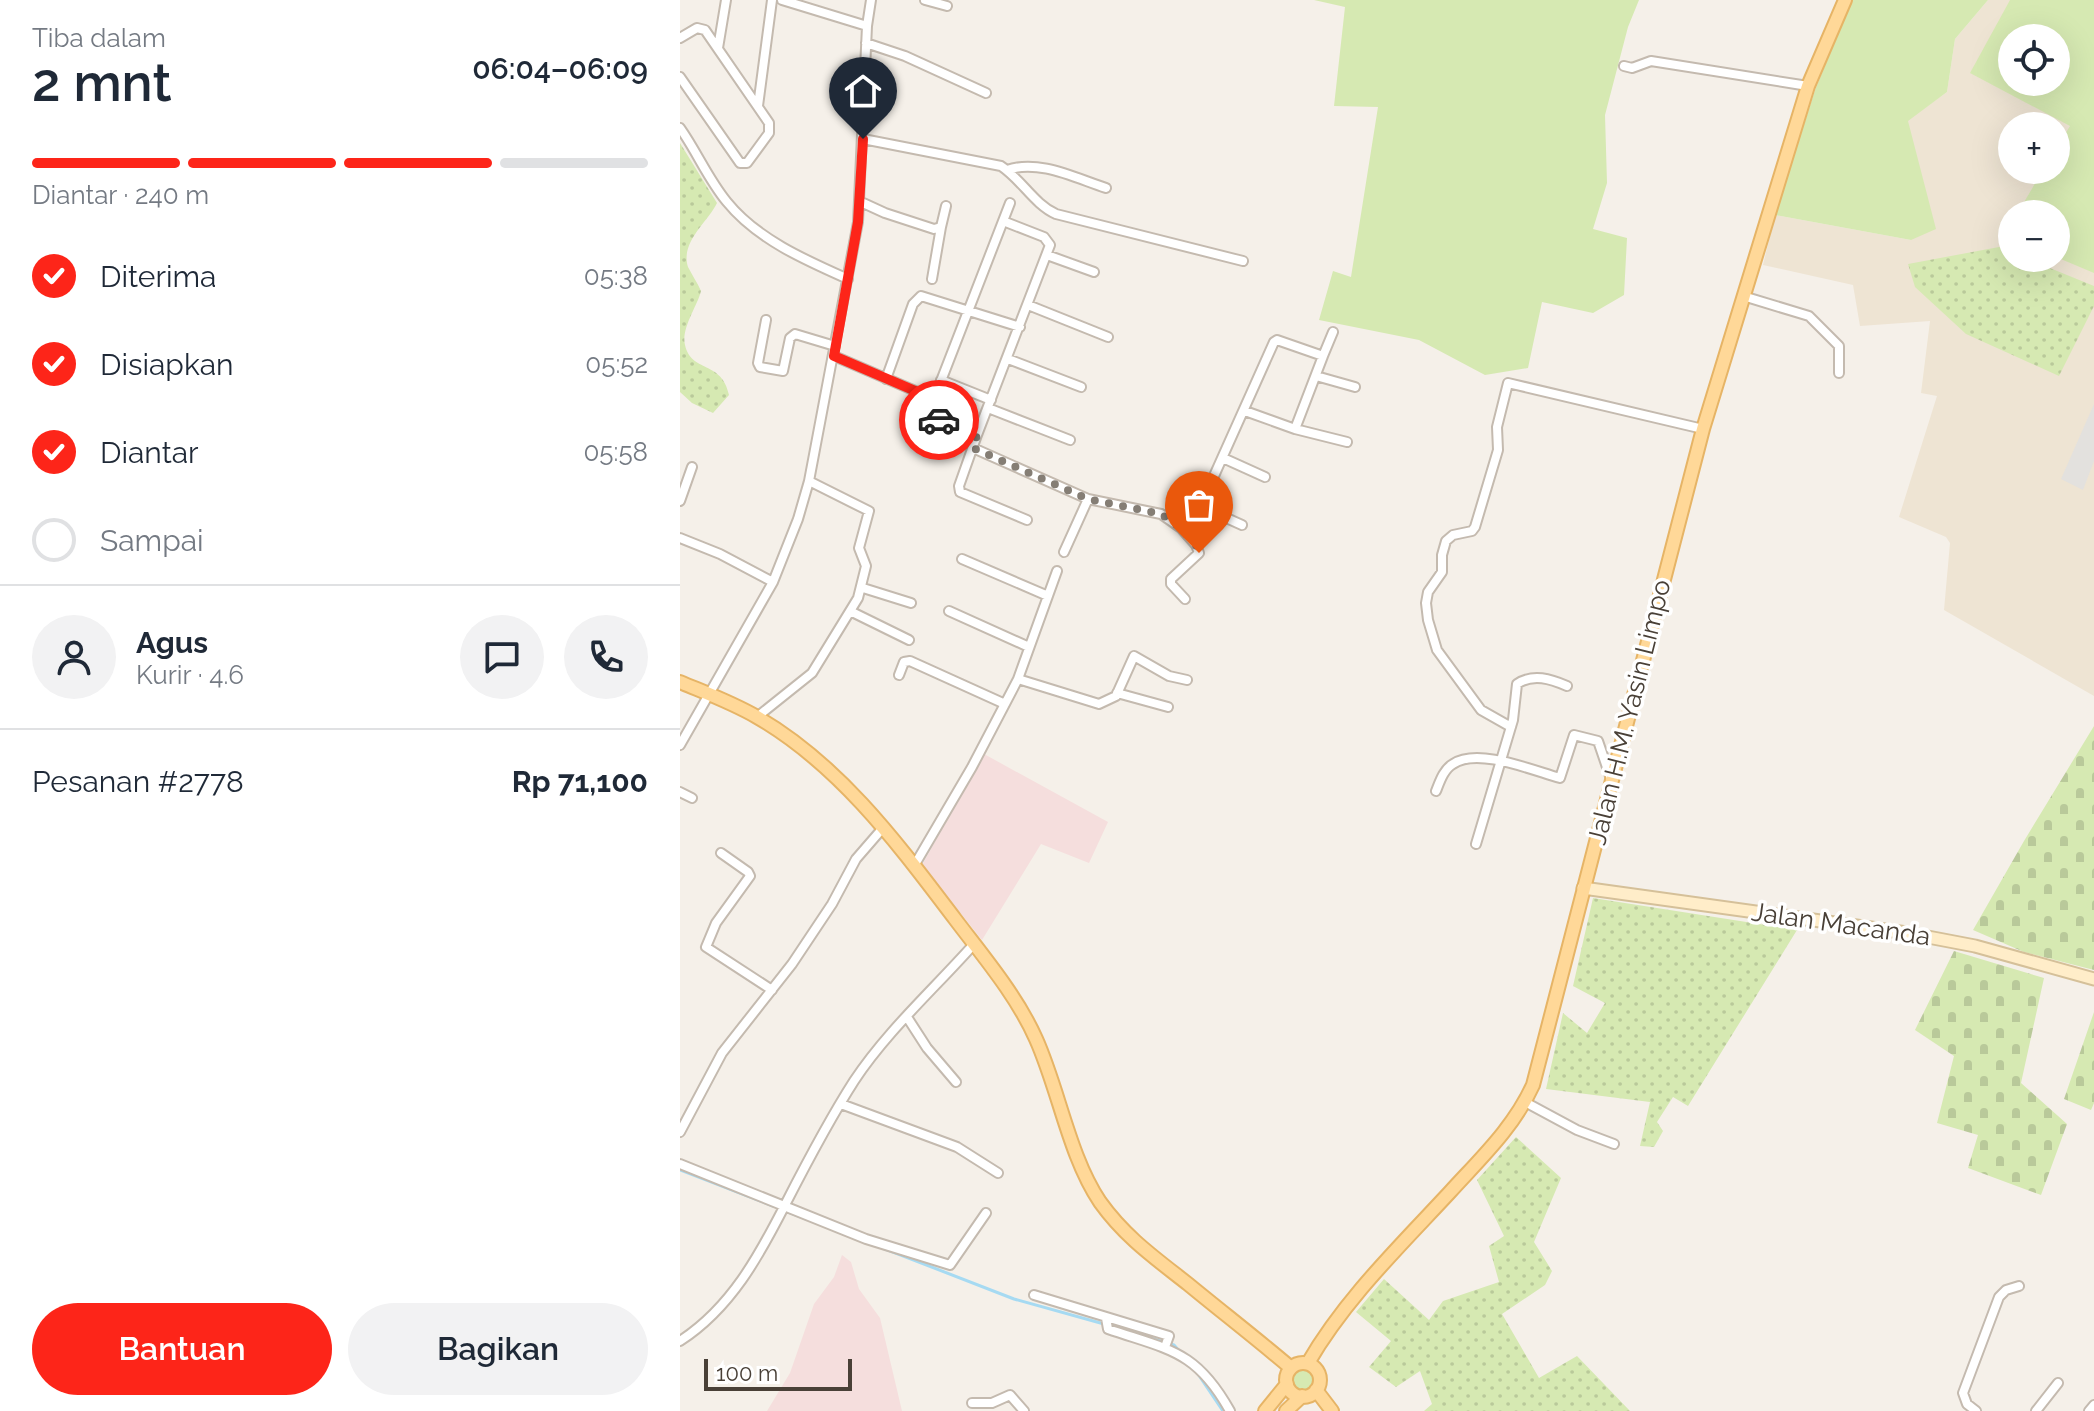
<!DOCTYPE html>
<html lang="id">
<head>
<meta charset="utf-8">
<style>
	body { margin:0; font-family:Raleway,sans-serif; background:#f2f2f3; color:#1f2937; height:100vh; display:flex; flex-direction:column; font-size:30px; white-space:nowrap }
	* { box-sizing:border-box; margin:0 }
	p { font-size:26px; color:#747a83 }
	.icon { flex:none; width:44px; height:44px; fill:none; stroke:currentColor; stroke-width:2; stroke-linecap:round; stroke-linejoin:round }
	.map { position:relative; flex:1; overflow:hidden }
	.panel { display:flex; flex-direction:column; background:#fff; width:680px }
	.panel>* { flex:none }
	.buttons { position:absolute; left:1318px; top:24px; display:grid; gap:16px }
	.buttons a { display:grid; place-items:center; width:72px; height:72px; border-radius:50%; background:#fff; box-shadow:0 8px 32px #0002; font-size:40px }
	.scale { position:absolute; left:24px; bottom:20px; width:148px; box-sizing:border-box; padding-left:8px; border:4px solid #494037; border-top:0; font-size:22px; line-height:28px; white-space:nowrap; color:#494037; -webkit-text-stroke:6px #fff; paint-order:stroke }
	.pin { position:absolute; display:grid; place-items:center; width:68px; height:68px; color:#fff; margin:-82px -34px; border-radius:50% 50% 50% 0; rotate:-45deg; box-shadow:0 0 8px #0007 }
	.pin .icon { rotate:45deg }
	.courier { position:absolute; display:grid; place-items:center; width:80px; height:80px; margin:-40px; border:6px solid #fd2519; border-radius:50%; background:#fff; color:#222; box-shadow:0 2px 10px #0007 }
	.headline em { font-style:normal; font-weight:600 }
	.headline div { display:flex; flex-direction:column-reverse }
	.headline { display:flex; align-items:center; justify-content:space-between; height:136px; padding:0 32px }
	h1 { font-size:52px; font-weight:600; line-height:60px }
	.bar { display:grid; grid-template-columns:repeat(4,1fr); gap:12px 8px; align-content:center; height:96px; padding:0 32px }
	.bar i { height:10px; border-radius:6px; background:#e0e1e3 }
	.bar .current { background:#fd2519 }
	.bar p { grid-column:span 4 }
	.line { display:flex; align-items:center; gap:20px; padding:0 32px; border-top:2px solid #e0e1e3 }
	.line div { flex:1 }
	.round { display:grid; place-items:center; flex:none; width:84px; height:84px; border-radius:42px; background:#f2f2f3 }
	ol { padding:0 32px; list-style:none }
	li { display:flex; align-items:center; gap:24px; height:88px }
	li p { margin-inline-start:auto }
	li .icon { padding:8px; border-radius:50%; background:#fd2519; color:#fff; stroke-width:4 }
	li:last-child { color:#747a83 }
	li i { width:44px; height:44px; border:4px solid #e0e1e3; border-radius:50% }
	.button { display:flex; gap:16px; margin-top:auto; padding:16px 32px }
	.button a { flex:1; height:92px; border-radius:48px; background:#fd2519; color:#fff; font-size:32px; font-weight:600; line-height:92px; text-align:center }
	.button a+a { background:#f2f2f3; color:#1f2937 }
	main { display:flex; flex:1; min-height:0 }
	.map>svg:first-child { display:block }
	.education { fill:#eee4d3; fill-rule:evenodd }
	.medical { fill:#f5dedd }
	.grass { fill:#d6e9b2; fill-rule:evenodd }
	.cemetery { fill:url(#cemetery-stones) }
	.park { fill:url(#park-dots) }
	.parking { fill:#e3e1de }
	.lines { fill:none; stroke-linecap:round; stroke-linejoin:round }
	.stream { stroke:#a6daf2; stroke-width:3 }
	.street-casing { stroke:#c4baaf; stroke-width:12 }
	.secondary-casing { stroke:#d5c099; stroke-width:15 }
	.primary-casing { stroke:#e6b466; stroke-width:16 }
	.street { stroke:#fff; stroke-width:8 }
	.secondary { stroke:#ffedc9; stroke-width:11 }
	.primary { stroke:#ffd898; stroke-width:12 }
	.done { stroke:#857e75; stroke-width:8; stroke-dasharray:0 14.4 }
	.route { stroke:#fd2519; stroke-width:10 }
	.labels { text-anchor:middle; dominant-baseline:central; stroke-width:7; stroke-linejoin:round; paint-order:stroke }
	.street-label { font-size:26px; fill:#494037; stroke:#fff }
</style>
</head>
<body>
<main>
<section class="panel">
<div class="headline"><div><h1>2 mnt</h1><p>Tiba dalam</p></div><em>06:04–06:09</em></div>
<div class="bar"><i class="current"></i><i class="current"></i><i class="current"></i><i></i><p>Diantar · 240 m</p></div>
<ol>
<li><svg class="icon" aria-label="check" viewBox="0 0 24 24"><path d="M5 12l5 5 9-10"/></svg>Diterima<p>05:38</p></li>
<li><svg class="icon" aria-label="check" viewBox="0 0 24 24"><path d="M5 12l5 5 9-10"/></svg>Disiapkan<p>05:52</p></li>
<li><svg class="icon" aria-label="check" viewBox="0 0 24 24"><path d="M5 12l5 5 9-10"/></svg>Diantar<p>05:58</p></li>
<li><i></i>Sampai</li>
</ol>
<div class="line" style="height:144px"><a class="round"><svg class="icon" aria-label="person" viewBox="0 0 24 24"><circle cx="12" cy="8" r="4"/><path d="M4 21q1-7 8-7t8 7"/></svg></a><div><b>Agus</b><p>Kurir · 4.6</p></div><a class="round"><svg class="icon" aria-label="chat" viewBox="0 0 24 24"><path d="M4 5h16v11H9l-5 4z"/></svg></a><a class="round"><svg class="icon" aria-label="phone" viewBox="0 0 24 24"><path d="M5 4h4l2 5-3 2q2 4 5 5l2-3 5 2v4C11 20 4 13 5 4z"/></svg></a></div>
<div class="line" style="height:104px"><div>Pesanan #2778</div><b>Rp 71,100</b></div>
<div class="button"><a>Bantuan</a><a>Bagikan</a></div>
</section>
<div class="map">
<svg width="1414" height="1411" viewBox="0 0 1414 1411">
	<defs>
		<pattern id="cemetery-stones" width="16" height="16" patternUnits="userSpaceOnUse" patternTransform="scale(2)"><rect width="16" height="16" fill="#d6e9b2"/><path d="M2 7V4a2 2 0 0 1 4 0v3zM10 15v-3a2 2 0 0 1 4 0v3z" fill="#b9c99a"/></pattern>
		<pattern id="park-dots" width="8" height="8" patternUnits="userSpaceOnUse" patternTransform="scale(2)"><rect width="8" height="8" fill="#d6e9b2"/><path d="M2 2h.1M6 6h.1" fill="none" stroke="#b9c99a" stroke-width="1.8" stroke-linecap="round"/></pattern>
	</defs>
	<rect width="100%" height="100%" fill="#f5f0e9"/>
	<!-- education -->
	<path class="education" d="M1308 0H1414V696L1264 610 1270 543 1266 537 1219 517 1257 396 1241 393 1250 321 1180 326 1173 285 1083 265 1095 215 1231 240 1228 120 1267 92 1275 39ZM1332 38H1376V82H1332ZM1332 126H1376V170H1332ZM1332 214H1376V258H1332Z"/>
	<!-- medical -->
	<path class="medical" d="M304 754 428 822 409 863 361 844 302 940 242 865Z
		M162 1255 171 1262 179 1289 200 1318 222 1411H87L110 1373 134 1304 154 1277Z"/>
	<!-- grass -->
	<path class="grass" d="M634 0H959L948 27 925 115 927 183 913 229 947 238 944 295 913 313 862 302 848 368 805 375 739 340 639 320 653 271 671 277 698 107 654 106 665 7Z
		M1172 0H1308L1275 39 1267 92 1228 121 1256 229 1231 240 1095 215 1135 90Z
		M1330 0H1414V273L1376 257V214H1337L1363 170H1376V149L1390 126 1290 73ZM1376 38V82H1332V38Z
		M606 1380a17 17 0 1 1 34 0a17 17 0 1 1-34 0Z"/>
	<!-- cemetery -->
	<path class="cemetery" d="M1414 726V970L1344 952 1293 930 1344 841Z
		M1274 951 1364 978 1341 1083 1387 1124 1361 1195 1288 1168 1298 1135 1257 1123 1274 1056 1235 1030Z
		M1414 1012V1103L1411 1110 1384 1099Z"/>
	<!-- park -->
	<path class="park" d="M0 143 37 203C28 222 0 242 8 267 12 275 17 282 21 291 17 307 1 328 5 345 11 373 42 360 49 395L33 413 12 403 0 392Z
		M1319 247 1332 252V258H1345L1414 286V306L1379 376 1286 334 1235 287 1228 264Z
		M913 898 1117 930 1008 1106 993 1097 977 1122 983 1131 974 1147 960 1146 970 1102 866 1089 883 1013 907 1033 925 1003 893 986Z
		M836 1137 881 1178 854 1242 872 1271 865 1285 822 1314 859 1378 897 1356 950 1411H744L752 1404 740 1371 716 1387 689 1367 711 1341 676 1312 704 1279 749 1320 763 1301 819 1282 809 1246 824 1236 797 1180Z"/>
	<!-- parking -->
	<path class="parking" d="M1414 404V461L1403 490 1381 479Z"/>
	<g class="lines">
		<!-- stream -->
		<path class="stream" d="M0 1170 93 1206
			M103 1210 126 1219
			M200 1247 334 1299 424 1324
			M443 1330 494 1345 501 1353
			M518 1374 543 1411"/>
		<defs>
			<path id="street" d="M245 0 267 6
				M187 26 191 0
				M0 38 17 28 25 30 89 123V133L67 163H60L0 77
				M186 43 225 56 306 93
				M38 48 46 0
				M944 66 952 68 971 61 1128 86
				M78 106 92 0
				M0 128C17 152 28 179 47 202 77 239 125 260 168 279
				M183 139 321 166C342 180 354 204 376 214L563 261
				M327 170C359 159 395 178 426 188
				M181 202 205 213 254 229 261 227 266 206
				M367 255 414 272
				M252 279 261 227
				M1063 296 1129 316 1159 346V373
				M348 305 428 337
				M86 320 78 363 80 367 103 371 110 338 115 334 155 346
				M154 356 254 399 248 416 297 435 279 486 280 492 347 520
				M643 356 615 429 667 442
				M328 359 401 387
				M636 376 675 387
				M206 379 233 304 241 296 340 327
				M261 380 311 400
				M254 399 330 203
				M308 408 390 440
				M565 411 615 429
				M297 435 370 245 364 237 323 221
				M293 448 408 499 481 514 501 528 516 545 519 553 491 579V584L505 599
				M543 458 585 477
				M0 501 12 467
				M521 505 594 342 597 340 643 356 653 332
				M487 517 498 499 502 498 562 525
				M0 538 40 554 93 582
				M384 552 408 499
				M282 559 368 596
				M183 588 231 603
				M170 611 229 640
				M269 611 349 647
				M219 675 224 662 230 661 325 704
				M338 679 419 704 436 696 454 656 489 676 507 680
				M437 693 488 707
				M77 717 132 673 178 598 186 566 179 548 189 511 129 481
				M831 727 801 710 757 650 748 620 746 603 748 592 762 572V555L766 541 773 535 792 531 795 527 818 450 817 427 828 383 1023 429
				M0 745 93 582 118 519 129 481 178 222 187 26 102 0
				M756 791C760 781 764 769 773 764 798 747 854 771 880 778L894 735 918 741 931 779
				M0 792 12 798
				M796 844 833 720 837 684C853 673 871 679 887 686
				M41 853 68 872 70 876 36 923 26 947 92 990
				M234 866 292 767 338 679 377 571
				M227 1017 247 1048 276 1082
				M845 1102 897 1130 934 1144
				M161 1104 277 1147 318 1173
				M0 1132 42 1053 112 964 152 904 176 859 202 829
				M0 1164 186 1239 270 1265 306 1213
				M354 1295 489 1336 485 1347
				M426 1318 428 1329C489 1350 516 1350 550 1411
				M0 1341C51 1308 79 1256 106 1203 127 1162 149 1120 174 1081 207 1031 254 989 294 944
				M292 1403H312L330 1395 344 1411
				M1296 1411 1287 1404 1283 1393 1319 1297 1326 1290 1339 1286
				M1356 1411 1378 1383
				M1409 1411 1414 1405"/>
			<path id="secondary" d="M903 888 1227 933 1295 946 1414 979"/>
			<path id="primary" d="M0 682C26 693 53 703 77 717 160 765 218 844 275 919 303 956 337 996 356 1039 379 1090 389 1156 420 1202 445 1237 475 1258 508 1284 542 1312 577 1339 611 1368
				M628 1363C665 1299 720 1246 770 1192 801 1158 834 1127 853 1085L1023 429 1128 86 1165 0
				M606 1380a17 17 0 1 1 34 0a17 17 0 1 1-34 0Z
				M636 1390 652 1411
				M585 1411 607 1384
				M606 1411 622 1396"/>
		</defs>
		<!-- street casing -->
		<use href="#street" class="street-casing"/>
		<!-- secondary casing -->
		<use href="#secondary" class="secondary-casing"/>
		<!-- primary casing -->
		<use href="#primary" class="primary-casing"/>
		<!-- street -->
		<use href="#street" class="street"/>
		<!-- secondary -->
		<use href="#secondary" class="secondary"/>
		<!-- primary -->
		<use href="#primary" class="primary"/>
	</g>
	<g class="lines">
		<!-- done -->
		<path class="done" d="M259 420 297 435 293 448 408 499 481 514 501 528 516 545 519 553"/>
		<!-- route -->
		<path class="route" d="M183 139 178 222 154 356 254 399 248 416 259 420"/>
	</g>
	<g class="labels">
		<!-- street labels -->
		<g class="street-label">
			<text transform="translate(949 712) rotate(-76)">Jalan H.M. Yasin Limpo</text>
			<text transform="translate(1161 924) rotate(8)">Jalan Macanda</text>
		</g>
	</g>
</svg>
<div class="buttons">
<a><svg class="icon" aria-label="locate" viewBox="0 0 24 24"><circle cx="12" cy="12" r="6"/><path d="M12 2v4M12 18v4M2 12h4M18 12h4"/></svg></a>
<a>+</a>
<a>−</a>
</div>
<div class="scale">100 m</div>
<div class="pin" style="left:519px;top:553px;background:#ea580c"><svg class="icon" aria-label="bag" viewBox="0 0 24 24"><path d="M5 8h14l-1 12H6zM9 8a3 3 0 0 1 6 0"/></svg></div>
<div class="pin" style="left:183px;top:139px;background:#1f2937"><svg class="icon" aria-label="home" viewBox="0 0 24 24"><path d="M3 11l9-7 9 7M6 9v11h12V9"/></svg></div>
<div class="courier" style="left:259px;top:420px"><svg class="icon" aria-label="car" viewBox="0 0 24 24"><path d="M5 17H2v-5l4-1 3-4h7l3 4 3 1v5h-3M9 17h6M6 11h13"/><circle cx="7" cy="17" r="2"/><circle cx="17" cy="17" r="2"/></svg></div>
</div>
</main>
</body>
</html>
